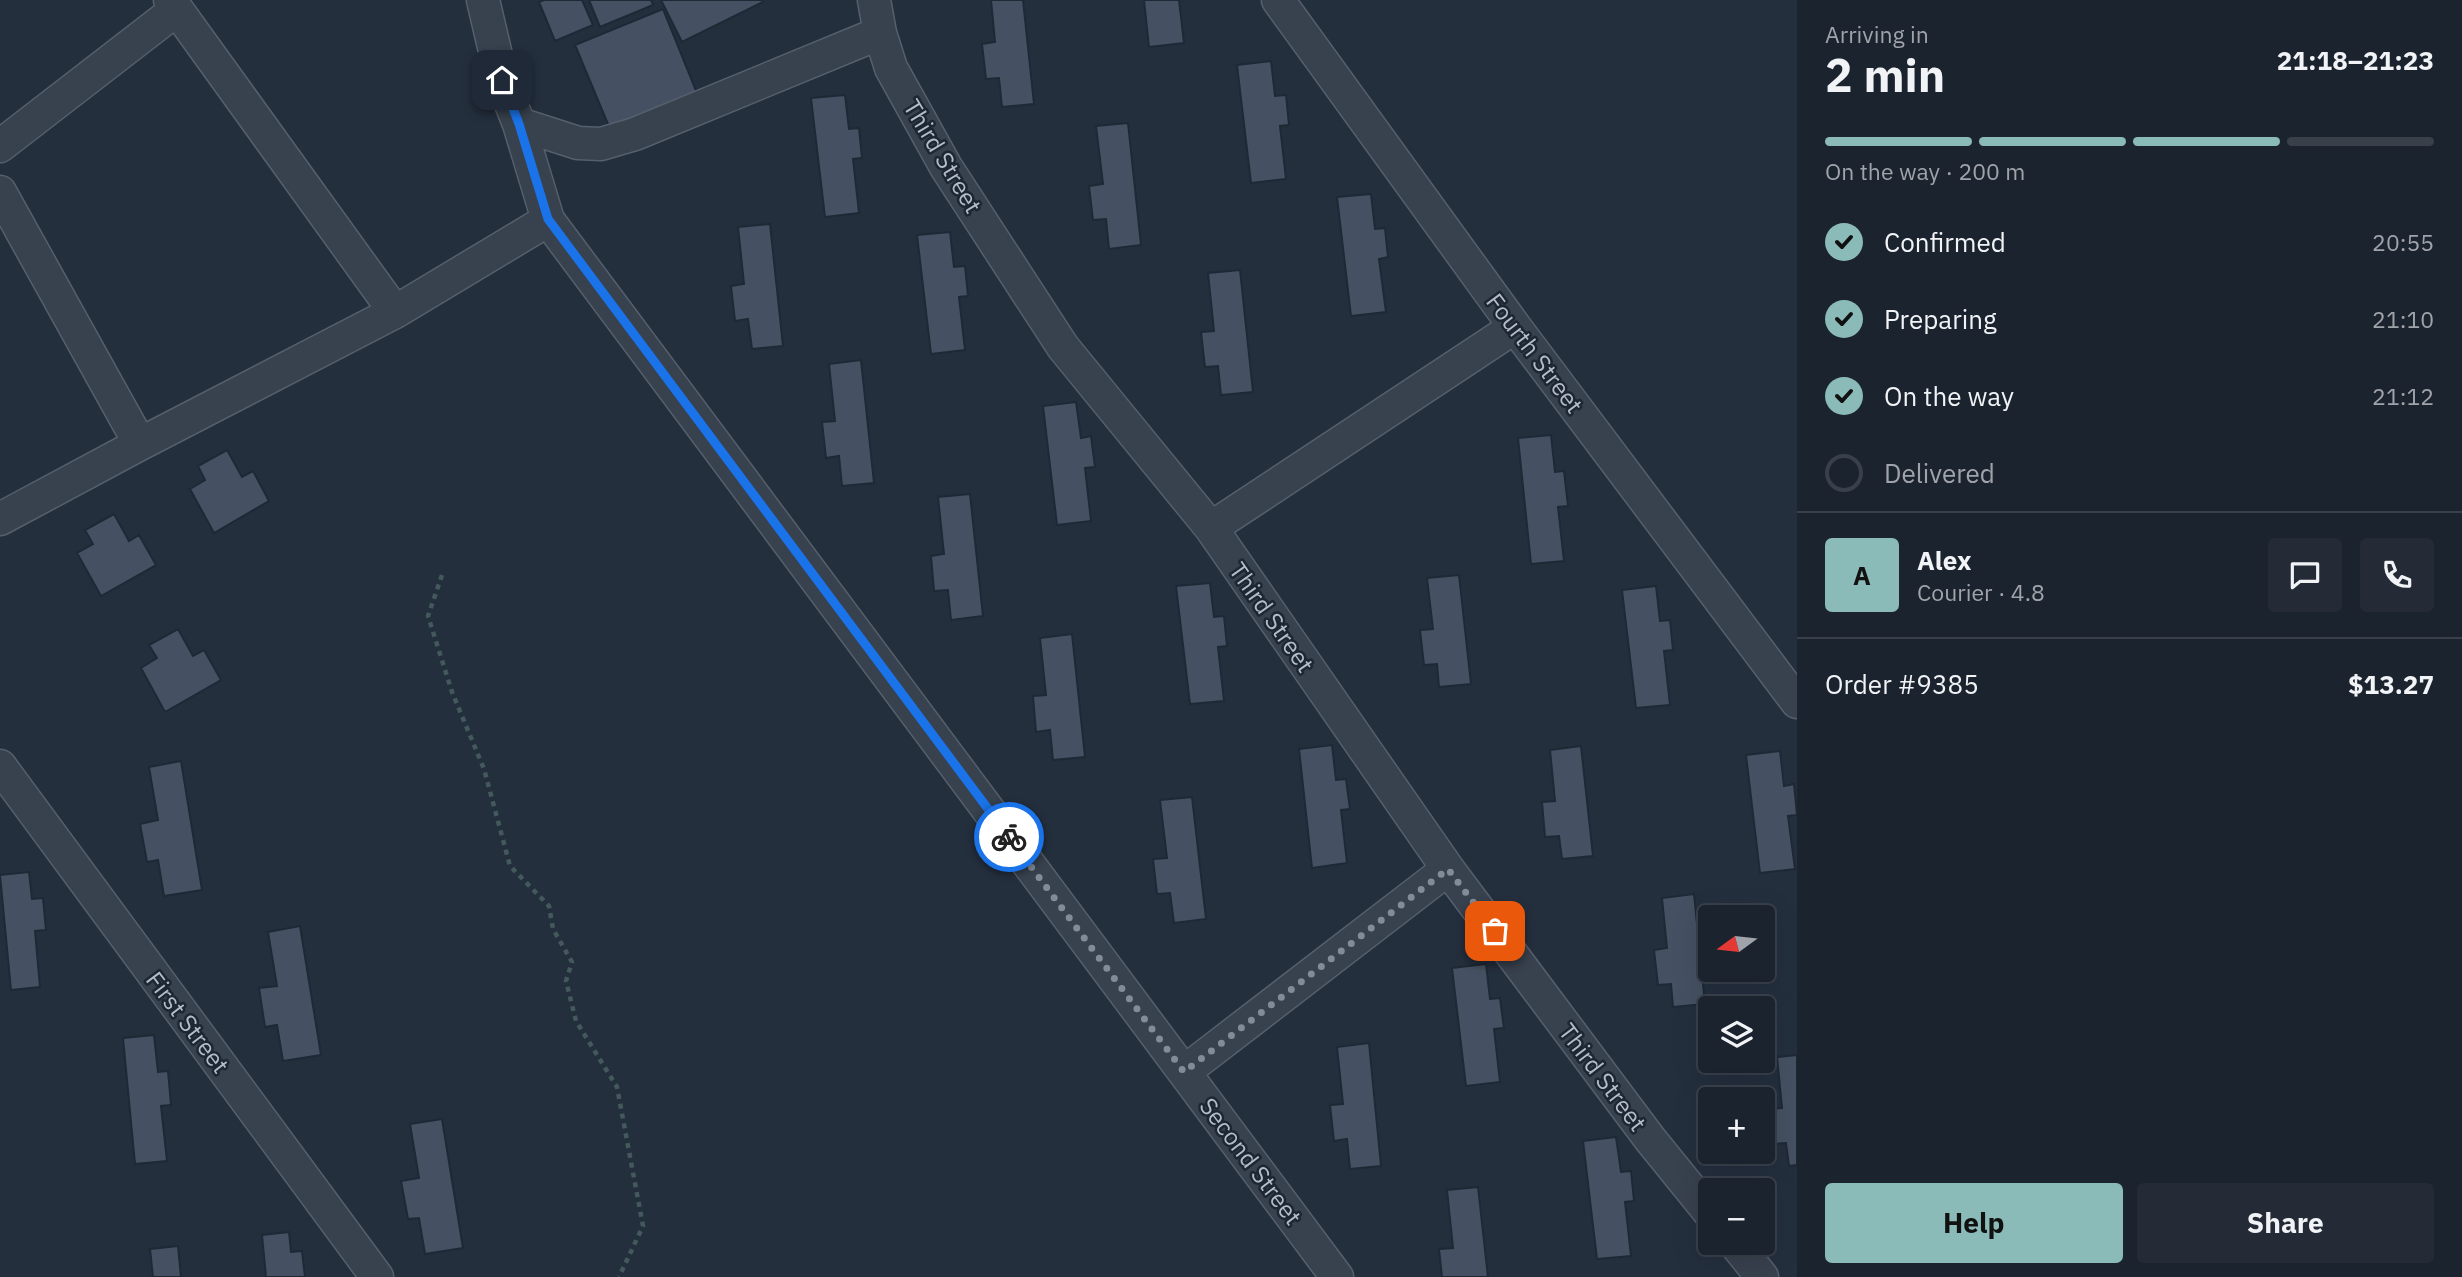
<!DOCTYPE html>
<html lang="en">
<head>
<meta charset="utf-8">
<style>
	body { margin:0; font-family:"IBM Plex Sans",sans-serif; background:#242b36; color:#f1f3f6; height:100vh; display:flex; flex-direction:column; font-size:26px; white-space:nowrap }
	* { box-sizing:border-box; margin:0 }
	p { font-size:23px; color:#a0a4aa }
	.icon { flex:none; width:38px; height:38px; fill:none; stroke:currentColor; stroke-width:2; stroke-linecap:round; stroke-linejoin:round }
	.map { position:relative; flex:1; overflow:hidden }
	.details { display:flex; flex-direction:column; background:#1b232e; width:665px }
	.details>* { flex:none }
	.needle { width:46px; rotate:255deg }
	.controls { position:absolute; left:1698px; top:905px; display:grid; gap:14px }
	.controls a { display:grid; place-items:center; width:77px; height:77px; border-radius:7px; background:#1b232e; box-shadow:0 7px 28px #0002,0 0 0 2px #39404a; font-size:35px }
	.pin { position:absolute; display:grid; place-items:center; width:60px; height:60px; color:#fff; margin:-30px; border-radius:14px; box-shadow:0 4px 10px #0006 }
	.courier { position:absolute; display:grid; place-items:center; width:70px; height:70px; margin:-35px; border:5px solid #1a73e8; border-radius:50%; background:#fff; color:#222; box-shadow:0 2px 9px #0007 }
	.summary em { font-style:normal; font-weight:700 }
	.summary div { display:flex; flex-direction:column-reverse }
	.summary { display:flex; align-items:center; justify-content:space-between; height:119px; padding:0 28px }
	h1 { font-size:46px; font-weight:700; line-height:52px }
	.bar { display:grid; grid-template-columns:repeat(4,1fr); gap:10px 7px; align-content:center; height:84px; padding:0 28px }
	.bar i { height:9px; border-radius:5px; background:#39404a }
	.bar .selected { background:#8bbbb9 }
	.bar p { grid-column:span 4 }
	.line { display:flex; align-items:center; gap:18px; padding:0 28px; border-top:2px solid #39404a }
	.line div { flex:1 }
	.round { display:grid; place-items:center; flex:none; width:74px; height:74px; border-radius:7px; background:#242b36 }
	ol { padding:0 28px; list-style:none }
	li { display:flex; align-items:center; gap:21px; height:77px }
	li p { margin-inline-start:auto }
	li .icon { padding:7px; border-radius:50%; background:#8bbbb9; color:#111; stroke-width:4 }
	li:last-child { color:#a0a4aa }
	li i { width:38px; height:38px; border:4px solid #39404a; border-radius:50% }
	.action { display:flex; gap:14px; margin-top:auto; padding:14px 28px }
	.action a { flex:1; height:80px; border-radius:7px; background:#8bbbb9; color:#111; font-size:28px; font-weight:700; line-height:80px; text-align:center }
	.action a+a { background:#242b36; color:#f1f3f6 }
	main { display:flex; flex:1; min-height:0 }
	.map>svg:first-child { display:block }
	.building { fill:#455162; stroke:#1f2835; stroke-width:2 }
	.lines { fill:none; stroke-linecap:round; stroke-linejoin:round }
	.street-casing { stroke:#565f6c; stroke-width:35 }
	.path { stroke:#44595c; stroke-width:4.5; stroke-dasharray:5 5; stroke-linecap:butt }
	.street { stroke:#38414e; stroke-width:32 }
	.done { stroke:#828b98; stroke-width:7; stroke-dasharray:0 12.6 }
	.route { stroke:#1a73e8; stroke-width:9 }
	.labels { text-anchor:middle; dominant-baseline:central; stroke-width:5; stroke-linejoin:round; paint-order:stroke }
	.street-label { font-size:24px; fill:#b4bcc9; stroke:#1d2633 }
</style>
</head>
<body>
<main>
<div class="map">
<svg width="1797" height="1277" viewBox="0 0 1797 1277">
	<rect width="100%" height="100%" fill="#242f3e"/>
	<!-- building -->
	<path class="building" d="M544 0H582L593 25 555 41 539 2Z
		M589 0H651L653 5 600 27Z
		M661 0H762L763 2 682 42Z
		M991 0H1023L1034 104 1002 107 999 78 986 79 982 44 995 42Z
		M1144 0H1179L1184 43 1149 47Z
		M663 9 697 93 610 129 575 45Z
		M1271 61 1275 96 1286 95 1289 125 1280 126 1286 179 1251 183 1237 65Z
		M845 95 849 129 859 128 862 158 853 159 859 213 825 217 811 98Z
		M1128 123 1141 245 1109 249 1106 219 1093 220 1089 186 1103 184 1096 126Z
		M1371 194 1375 229 1385 228 1388 257 1379 259 1386 312 1351 316 1337 197Z
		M770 224 783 346 752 349 748 319 735 321 731 286 744 284 738 227Z
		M950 232 954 267 965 266 968 296 959 297 965 350 931 354 917 235Z
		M1240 270 1253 392 1221 395 1218 366 1205 367 1201 332 1214 331 1208 273Z
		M861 360 874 483 842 486 839 456 826 458 822 422 835 421 829 364Z
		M1076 402 1081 438 1091 436 1095 467 1085 468 1091 521 1057 525 1043 406Z
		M1551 435 1555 472 1564 471 1568 506 1558 507 1564 561 1531 564 1518 438Z
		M227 450 242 477 253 471 269 501 214 533 190 489 205 480 198 466Z
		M970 494 983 616 951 620 948 590 934 591 931 556 944 554 938 497Z
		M114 514 129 541 139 535 156 565 101 596 77 553 93 544 85 530Z
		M1459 575 1471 684 1439 687 1437 664 1424 665 1420 630 1433 629 1427 578Z
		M1210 583 1214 617 1224 616 1227 646 1218 647 1224 701 1190 704 1176 586Z
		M1656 586 1660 621 1670 620 1673 650 1664 651 1670 705 1636 708 1622 590Z
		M178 629 193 656 204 650 221 680 165 712 141 668 157 658 149 645Z
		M1072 634 1085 757 1053 760 1050 730 1036 732 1033 696 1046 695 1040 638Z
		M1332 745 1336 780 1346 779 1350 809 1341 810 1347 863 1312 868 1299 749Z
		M1581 746 1593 856 1562 859 1559 836 1545 837 1542 802 1555 801 1550 750Z
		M1780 751 1784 786 1794 784 1797 815 1788 816 1795 869 1760 873 1746 755Z
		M181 761 202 890 164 896 158 860 147 862 140 824 158 820 149 767Z
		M1192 797 1206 919 1174 923 1170 893 1157 894 1153 859 1167 858 1160 800Z
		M29 872 32 899 43 898 46 930 35 931 40 987 11 990 0 875Z
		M1694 894 1705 1004 1673 1007 1671 984 1658 985 1654 950 1667 948 1662 898Z
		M300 926 321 1055 283 1061 277 1025 265 1027 259 988 277 986 268 932Z
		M1486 964 1490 999 1500 998 1504 1028 1494 1029 1500 1082 1466 1086 1452 968Z
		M154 1035 158 1072 168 1071 171 1105 161 1106 167 1161 135 1164 123 1038Z
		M1369 1043 1381 1166 1350 1169 1347 1139 1334 1141 1330 1105 1343 1104 1337 1047Z
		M1797 1055V1165L1789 1166 1786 1143 1773 1144 1769 1109 1782 1108 1777 1057Z
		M442 1119 463 1248 425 1254 419 1218 408 1219 401 1181 419 1178 410 1124Z
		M1616 1137 1621 1172 1631 1171 1634 1201 1625 1202 1631 1256 1597 1259 1583 1141Z
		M1478 1187 1488 1277H1442L1439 1249 1453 1248 1447 1190Z
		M289 1232 291 1252 302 1251 305 1277H266L262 1235Z
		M178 1246 181 1277H153L150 1249Z"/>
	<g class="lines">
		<defs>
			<path id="street" d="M170 0 395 312
				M483 0 502 81 519 124 548 220 1337 1277
				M874 0 880 33 891 68 946 167 1063 347 1211 528 1448 869 1650 1139 1710 1213
				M1278 0 1515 327 1797 702
				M519 124 578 143 601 144 635 134 880 33
				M0 146 176 10
				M0 192 140 444
				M0 519 140 444 395 312 548 220
				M1211 528 1515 327
				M0 766 377 1277
				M1184 1072 1448 869
				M1734 1242 1762 1277"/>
		</defs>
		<!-- street casing -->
		<use href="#street" class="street-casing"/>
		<!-- path -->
		<path class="path" d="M442 575 428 616 452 692 484 769 510 866 549 906 553 929 572 962 566 981 576 1021 617 1087 643 1226 619 1277"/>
		<!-- street -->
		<use href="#street" class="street"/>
	</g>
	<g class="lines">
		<!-- done -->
		<path class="done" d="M1009 837 1184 1072 1448 869 1495 931"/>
		<!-- route -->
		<path class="route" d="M502 80 519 124 548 219 1009 837"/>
	</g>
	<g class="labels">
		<!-- street labels -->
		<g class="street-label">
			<text transform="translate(943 156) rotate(59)">Third Street</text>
			<text transform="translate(1535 353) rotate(53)">Fourth Street</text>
			<text transform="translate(1272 617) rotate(55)">Third Street</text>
			<text transform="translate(188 1022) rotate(53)">First Street</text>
			<text transform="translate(1603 1077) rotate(53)">Third Street</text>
			<text transform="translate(1251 1161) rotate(53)">Second Street</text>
		</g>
	</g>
</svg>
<div class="controls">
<a><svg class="needle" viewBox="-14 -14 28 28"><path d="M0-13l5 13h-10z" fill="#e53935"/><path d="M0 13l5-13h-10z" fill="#a0a4aa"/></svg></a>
<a><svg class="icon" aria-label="layers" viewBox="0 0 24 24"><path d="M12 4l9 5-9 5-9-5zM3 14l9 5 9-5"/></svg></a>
<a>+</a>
<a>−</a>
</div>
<div class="pin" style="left:1495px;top:931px;background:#ea580c"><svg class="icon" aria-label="bag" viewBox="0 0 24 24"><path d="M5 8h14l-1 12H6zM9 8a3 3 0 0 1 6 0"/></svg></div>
<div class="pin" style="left:502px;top:80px;background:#1f2937"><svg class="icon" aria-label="home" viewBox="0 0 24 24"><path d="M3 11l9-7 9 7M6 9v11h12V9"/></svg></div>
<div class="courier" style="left:1009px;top:837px"><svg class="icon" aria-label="bike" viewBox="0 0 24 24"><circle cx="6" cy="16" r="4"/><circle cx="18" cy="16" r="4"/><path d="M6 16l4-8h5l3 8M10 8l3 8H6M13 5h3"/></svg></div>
</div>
<section class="details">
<div class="summary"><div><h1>2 min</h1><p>Arriving in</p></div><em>21:18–21:23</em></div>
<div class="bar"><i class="selected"></i><i class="selected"></i><i class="selected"></i><i></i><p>On the way · 200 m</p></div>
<ol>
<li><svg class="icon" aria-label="check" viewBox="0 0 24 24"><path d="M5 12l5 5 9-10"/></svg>Confirmed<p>20:55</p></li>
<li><svg class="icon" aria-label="check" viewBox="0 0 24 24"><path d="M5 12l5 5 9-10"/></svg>Preparing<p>21:10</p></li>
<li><svg class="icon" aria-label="check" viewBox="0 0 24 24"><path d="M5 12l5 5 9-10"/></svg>On the way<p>21:12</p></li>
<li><i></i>Delivered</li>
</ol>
<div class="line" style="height:126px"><b class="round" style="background:#8bbbb9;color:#111">A</b><div><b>Alex</b><p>Courier · 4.8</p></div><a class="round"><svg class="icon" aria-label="chat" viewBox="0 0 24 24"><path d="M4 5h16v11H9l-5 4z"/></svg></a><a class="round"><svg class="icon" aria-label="phone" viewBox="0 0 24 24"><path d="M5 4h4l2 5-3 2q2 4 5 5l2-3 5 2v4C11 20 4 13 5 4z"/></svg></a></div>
<div class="line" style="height:91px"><div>Order #9385</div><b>$13.27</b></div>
<div class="action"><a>Help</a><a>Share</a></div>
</section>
</main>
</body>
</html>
